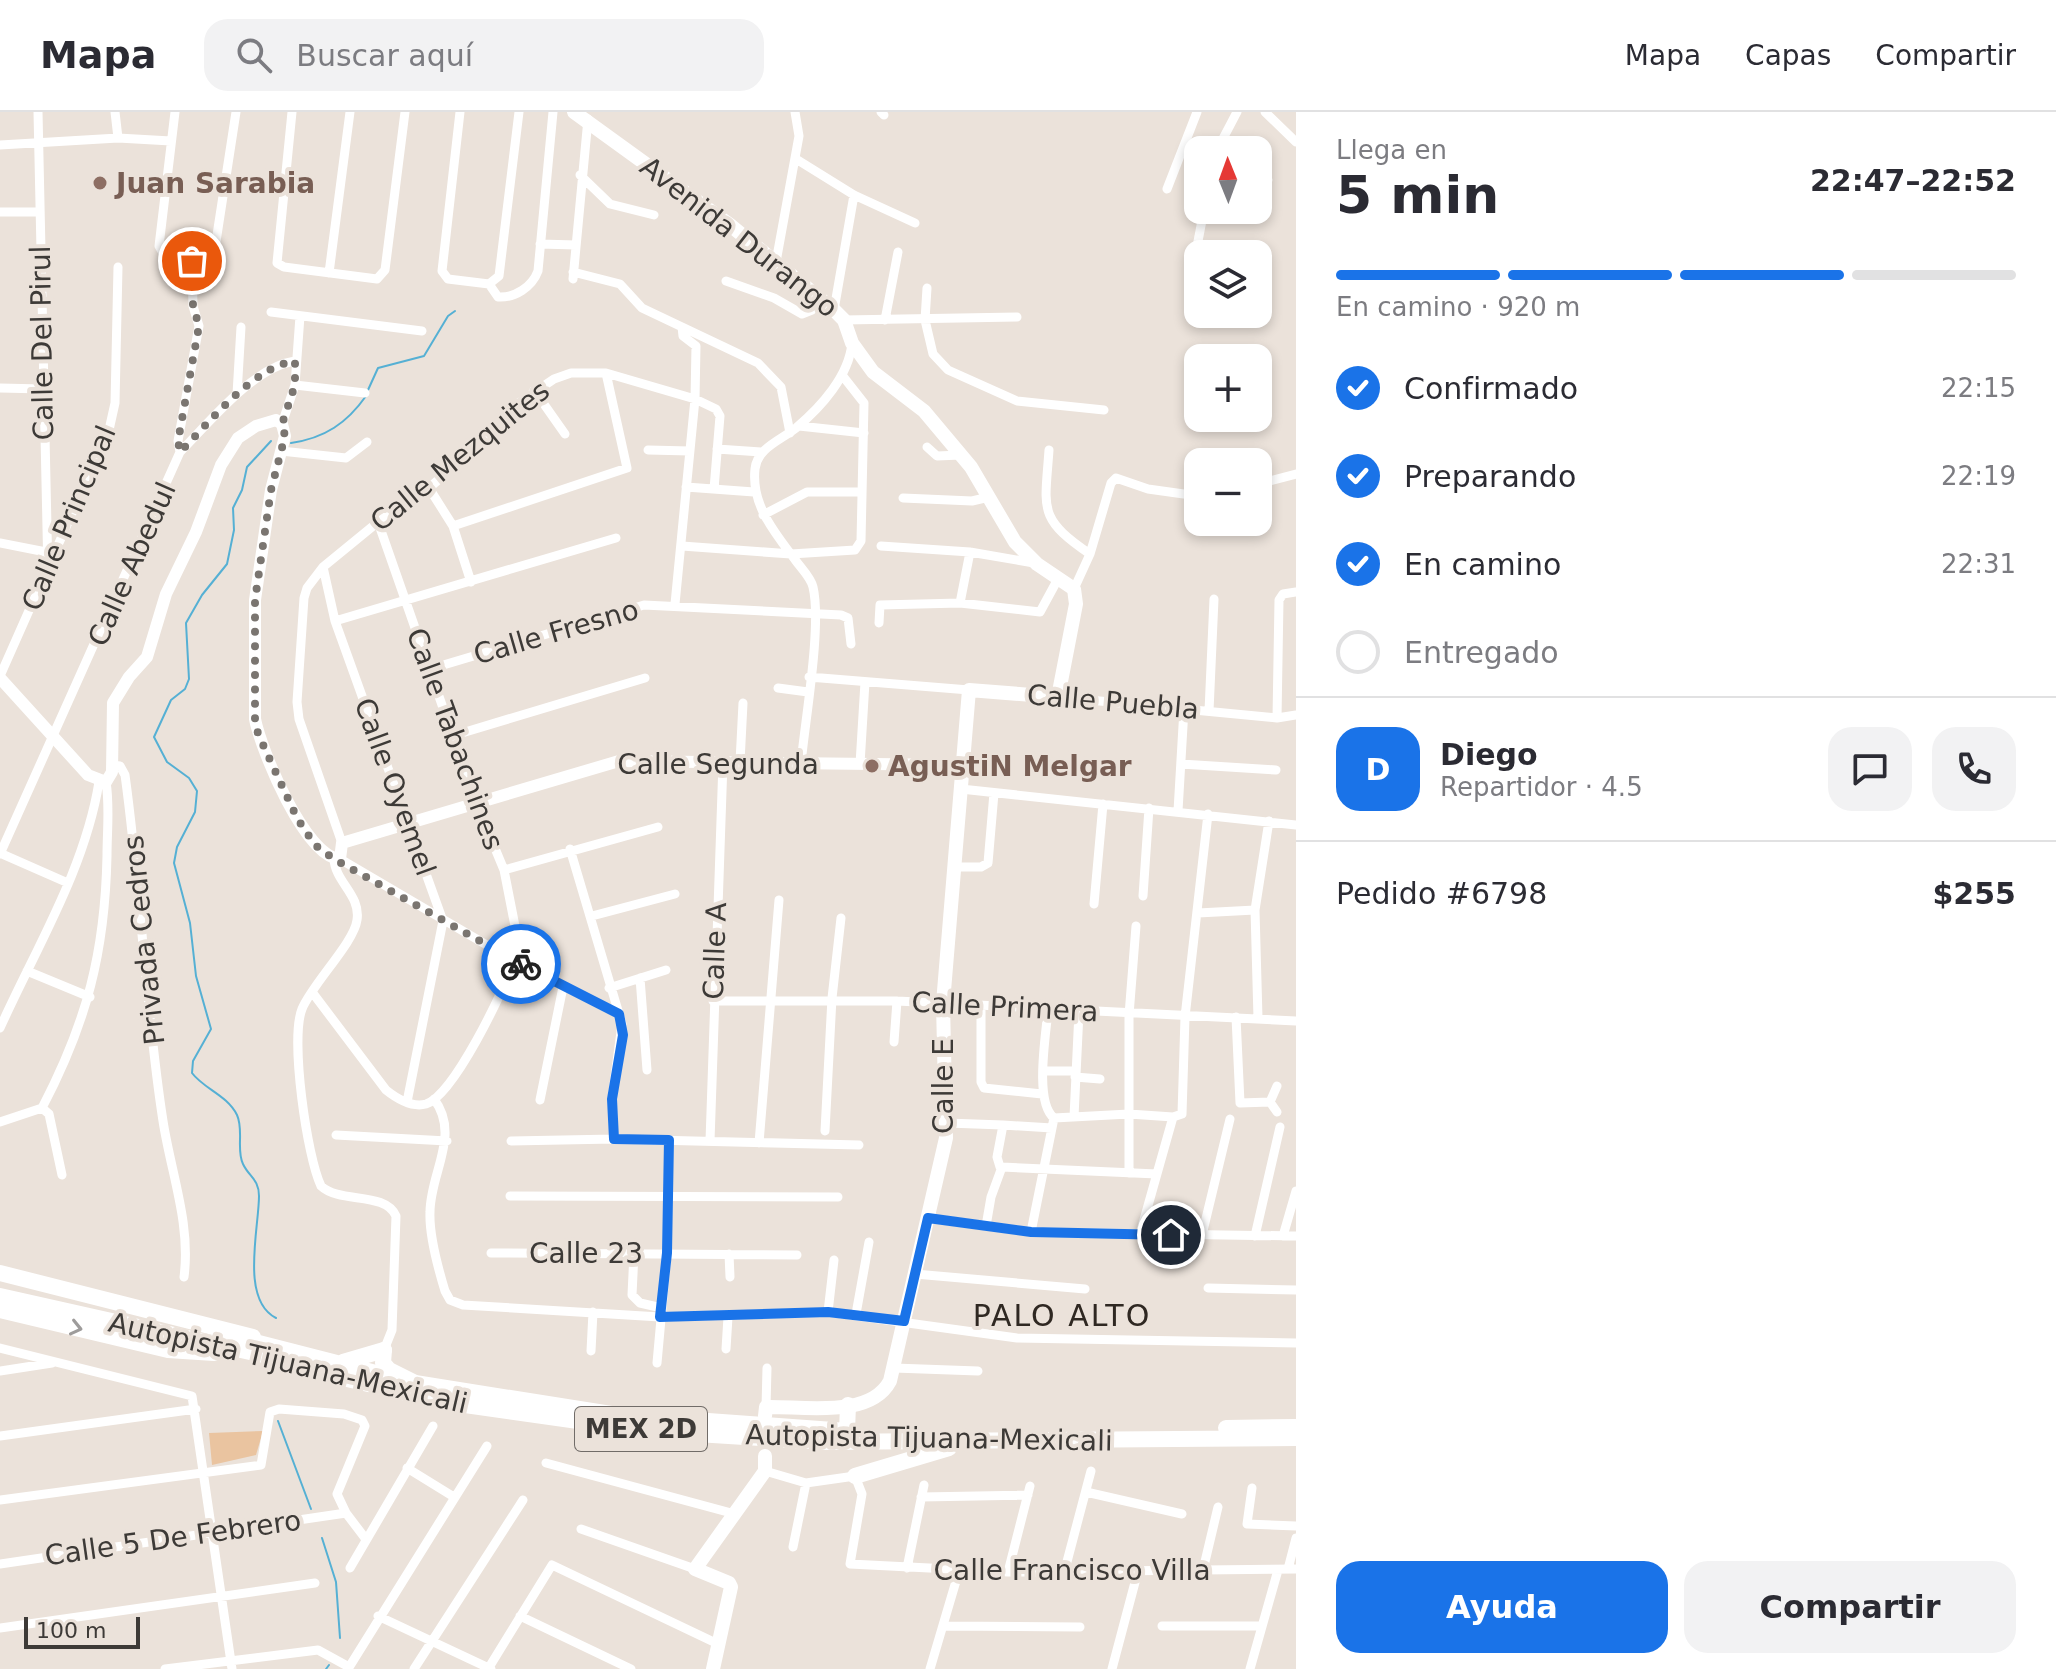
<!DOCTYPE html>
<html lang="es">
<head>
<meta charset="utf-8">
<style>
	body { margin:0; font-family:"DejaVu Sans",sans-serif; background:#f2f2f3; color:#2b2b33; height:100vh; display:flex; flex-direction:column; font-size:30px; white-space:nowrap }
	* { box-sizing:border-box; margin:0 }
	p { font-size:26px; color:#7c7c81 }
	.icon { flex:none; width:44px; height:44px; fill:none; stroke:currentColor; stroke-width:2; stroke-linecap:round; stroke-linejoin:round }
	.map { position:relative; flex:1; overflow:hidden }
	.drawer { display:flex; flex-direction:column; background:#fff; width:760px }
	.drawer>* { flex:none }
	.needle { width:52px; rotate:359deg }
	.buttons { position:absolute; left:1184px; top:24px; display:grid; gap:16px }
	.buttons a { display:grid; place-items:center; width:88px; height:88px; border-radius:16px; background:#fff; box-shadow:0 4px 12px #0003; font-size:40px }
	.scale { position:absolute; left:24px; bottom:20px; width:116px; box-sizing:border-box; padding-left:8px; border:4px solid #3d3a37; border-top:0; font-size:22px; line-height:28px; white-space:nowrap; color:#3d3a37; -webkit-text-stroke:6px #ebe2da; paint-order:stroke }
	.pin { position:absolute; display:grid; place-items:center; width:68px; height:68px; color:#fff; margin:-34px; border:4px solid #fff; border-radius:50%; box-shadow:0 2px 8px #0007 }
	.courier { position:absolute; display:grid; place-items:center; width:80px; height:80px; margin:-40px; border:6px solid #1a73e8; border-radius:50%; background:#fff; color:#222; box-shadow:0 2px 10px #0007 }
	.headline em { font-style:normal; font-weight:600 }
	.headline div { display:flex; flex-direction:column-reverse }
	.headline { display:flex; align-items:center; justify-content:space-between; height:136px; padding:0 40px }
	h1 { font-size:52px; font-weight:600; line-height:60px }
	.bar { display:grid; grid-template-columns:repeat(4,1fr); gap:12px 8px; align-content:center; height:96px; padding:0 40px }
	.bar i { height:10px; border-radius:6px; background:#e1e1e2 }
	.bar .active { background:#1a73e8 }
	.bar p { grid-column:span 4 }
	.line { display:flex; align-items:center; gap:20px; padding:0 40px; border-top:2px solid #e1e1e2 }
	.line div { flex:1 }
	.round { display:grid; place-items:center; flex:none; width:84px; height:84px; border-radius:24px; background:#f2f2f3 }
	ol { padding:0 40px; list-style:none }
	li { display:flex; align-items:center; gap:24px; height:88px }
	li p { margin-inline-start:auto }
	li .icon { padding:8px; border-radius:50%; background:#1a73e8; color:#fff; stroke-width:4 }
	li:last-child { color:#7c7c81 }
	li i { width:44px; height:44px; border:4px solid #e1e1e2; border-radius:50% }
	.button { display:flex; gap:16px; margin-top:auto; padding:16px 40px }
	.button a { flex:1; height:92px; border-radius:24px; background:#1a73e8; color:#fff; font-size:32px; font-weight:600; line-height:92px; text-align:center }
	.button a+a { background:#f2f2f3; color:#2b2b33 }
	header { display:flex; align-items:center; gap:48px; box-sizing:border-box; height:112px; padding:0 40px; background:#fff; border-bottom:2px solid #e1e1e2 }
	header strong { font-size:38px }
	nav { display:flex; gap:44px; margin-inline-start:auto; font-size:28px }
	.search { width:560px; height:72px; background:#f2f2f3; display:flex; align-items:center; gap:20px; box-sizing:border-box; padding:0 28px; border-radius:24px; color:#7c7c81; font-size:30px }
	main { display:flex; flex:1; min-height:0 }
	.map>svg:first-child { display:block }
	.green { fill:#eac4a0 }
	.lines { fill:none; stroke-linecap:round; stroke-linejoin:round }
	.stream { stroke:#55b0d4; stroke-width:2 }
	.minor { stroke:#fff; stroke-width:9 }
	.tertiary { stroke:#fff; stroke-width:12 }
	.secondary { stroke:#fff; stroke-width:14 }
	.trunk { stroke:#fff; stroke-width:16 }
	.motorway { stroke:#fff; stroke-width:16 }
	.oneway { stroke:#9e9c9b }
	.done { stroke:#7a7570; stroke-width:8; stroke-dasharray:0 14.4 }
	.route { stroke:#1a73e8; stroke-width:10 }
	.education-dot { fill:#8d6e63; stroke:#ebe2da; stroke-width:3 }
	.labels { text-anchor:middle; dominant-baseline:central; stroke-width:8; stroke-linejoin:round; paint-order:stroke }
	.shield { fill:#ebe2da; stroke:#716c68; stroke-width:2 }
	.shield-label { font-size:26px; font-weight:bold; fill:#3d3a37 }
	.education-label { font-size:28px; font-weight:bold; fill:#785e54; stroke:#ebe2da; text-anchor:start }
	.street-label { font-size:28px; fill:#3d3a37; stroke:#ebe2da }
	.neighbourhood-label { font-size:30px; letter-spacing:2px; fill:#2f2822; stroke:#ebe2da }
</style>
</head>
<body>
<header>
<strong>Mapa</strong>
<div class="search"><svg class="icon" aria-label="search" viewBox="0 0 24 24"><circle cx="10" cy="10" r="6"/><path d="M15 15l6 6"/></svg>Buscar aquí</div>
<nav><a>Mapa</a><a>Capas</a><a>Compartir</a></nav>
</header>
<main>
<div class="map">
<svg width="1296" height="1557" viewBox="0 0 1296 1557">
	<rect width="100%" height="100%" fill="#ebe2da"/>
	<!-- green -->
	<path class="green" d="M263 1319 256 1343 212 1353 209 1321Z"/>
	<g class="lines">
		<!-- stream -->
		<path class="stream" d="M368 278 378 256 424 244 448 204 455 199
			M271 329 247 355 242 378 233 396 234 418 227 452 202 483 186 511 189 567 185 577 171 588 154 625 167 650 189 666 197 679 195 700 177 735 174 751 190 811 196 864 211 917 193 949 192 961C204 977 227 983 237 1003 244 1018 236 1038 243 1052 249 1065 259 1067 259 1084 259 1116 240 1188 276 1206
			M291 331C325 326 347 311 366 284
			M278 1309 311 1397
			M322 1426 336 1470 340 1526
			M326 1557 329 1553"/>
		<!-- minor -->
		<path class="minor" d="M38 0 48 462
			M115 0 118 26
			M292 0 277 151 284 155 377 167 385 158 405 0
			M460 0 442 159 448 167 489 172 499 164 519 0
			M881 0 884 3
			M1265 0 1296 30
			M0 33 118 26 171 29
			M1217 38 1237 0
			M796 47 854 83 915 111
			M1258 61 1268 68
			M580 63 610 92 654 103
			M1167 77 1197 0
			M0 100H40
			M540 132 576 133
			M215 136 236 0
			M776 150 799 24 795 0
			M1194 150 1204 98
			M573 160 620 172 642 196 758 251 781 275 790 321
			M329 161 350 0
			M573 167 588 7
			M726 169 774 186 802 202 812 198 820 186
			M489 172 498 185C515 186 532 175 538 159L553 0
			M927 176 925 208 933 242 948 258 1017 289 1104 298
			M834 198 854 83
			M271 200 422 219
			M844 208 1017 205
			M885 208 898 140
			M295 273 365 281
			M0 276 43 277
			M534 278 565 322
			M237 282 241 215
			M282 312 295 273 300 204
			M799 314 864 321
			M927 335 937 344 961 343
			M717 337 761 340
			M648 338 690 339
			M1049 338C1045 397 1037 406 1090 442
			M281 339 346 346 367 330
			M180 340C209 311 253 255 295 249
			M1258 372 1296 362
			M686 375 754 380
			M429 376 453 414 471 470
			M903 386 972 389 989 385
			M763 403 807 380H861
			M378 410 477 693 504 758 515 814 508 846
			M453 414 627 356 606 261
			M0 431 46 440
			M682 434 791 442 855 438 861 429 864 291 842 263
			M881 434 970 440 1034 451
			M323 455 335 509 443 809 407 990
			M1074 477 1090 442 1111 371 1116 366 1148 377 1198 384
			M960 491 970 440
			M675 492 695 287 696 234 683 224 682 215
			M335 509 616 426
			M879 511 880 493 960 491 1040 500 1059 465
			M430 557 644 493 841 503 848 506 851 532
			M0 564 109 318 115 291 118 155
			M809 565 969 578
			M778 576 808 580
			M1058 585 1277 606 1296 603
			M1209 599 1214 487
			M1277 606 1279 488 1283 482 1296 480
			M452 624 645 566
			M740 650 743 591
			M801 652C805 608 822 514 813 475 811 466 802 457 796 449 776 422 751 394 755 357 757 336 781 328 796 316 821 295 849 264 852 231
			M860 652 865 570
			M1181 652 1276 658
			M112 653 120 654 125 663C141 778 145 894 163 1009 171 1061 191 1112 184 1165
			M961 677 1296 713
			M1178 699 1184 597
			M342 731 299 607 297 590 304 486 307 476 323 455 378 410 429 376 493 320 511 296 554 267 571 261H606L695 287 716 297 720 304 714 377
			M570 737 622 912 612 987 614 1027
			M0 741 68 771
			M0 742 180 340 178 329 199 214 193 194 192 149 184 143 163 141 159 134 175 0
			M334 747C335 770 361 783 357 808 354 831 312 872 302 897 290 927 307 1045 321 1074 340 1092 385 1079 396 1104L392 1218 384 1238
			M340 747 514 849 619 902
			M954 755H981L988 751 994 681
			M504 758 658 715
			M1143 784 1149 696
			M1094 792 1103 692
			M1198 801 1255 798
			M592 804 675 782
			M27 859 90 885
			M640 866 647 958
			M609 876 666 858
			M312 880 386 978C396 986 411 996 426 992 454 983 504 878 514 849
			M713 889H897L1296 909
			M981 894V970L984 976 1042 982
			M1048 898C1046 923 1034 990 1054 1006
			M1236 905 1240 991 1270 990 1277 1000
			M1258 906 1255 798 1269 709
			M0 916C36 836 85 757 99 670
			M894 930 897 889
			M1044 959H1075
			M1075 965 1100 967
			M434 987C461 1023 430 1061 430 1100 429 1124 438 1156 445 1179L450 1188 463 1193 660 1205 828 1200 1017 1226 1296 1231
			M540 988 563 875
			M1270 990 1277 974
			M42 996C87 910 105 840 107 744 107 719 110 694 106 670
			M42 996 49 1002 62 1063
			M1074 1005 1079 900
			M1054 1006 1129 1002 1173 1005 1182 1002 1185 905 1208 702
			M0 1010 42 996
			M947 1011 1003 1013 997 1045 1000 1055
			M1003 1013 1052 1016
			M825 1019 832 886 841 806
			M336 1023 447 1029
			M511 1029 614 1027 859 1033
			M710 1029 723 650
			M759 1031 779 788
			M1129 1061V903L1136 814
			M510 1084 838 1085
			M928 1106 1031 1120 1296 1124
			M986 1114 991 1085 1002 1055 1157 1062
			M1031 1120 1054 1006
			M1140 1122 1173 1005
			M1202 1123 1230 1007
			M1255 1124 1280 1015
			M1283 1124 1296 1079
			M491 1141 797 1143
			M634 1141 632 1183 640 1191 662 1196
			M729 1142 730 1165
			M915 1162 1085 1177
			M1208 1176 1296 1178
			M828 1200 834 1148
			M856 1202 869 1130
			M0 1236 192 1284 232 1557
			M726 1237 728 1205
			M591 1239 593 1200
			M657 1251 667 1141 669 1028
			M894 1256 978 1259
			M0 1259 52 1251
			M766 1295 767 1256
			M0 1324 196 1297
			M546 1351 735 1402
			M407 1356 454 1385
			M765 1359 806 1371 855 1364 862 1382 850 1452 1008 1460 1296 1457
			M1252 1376 1247 1412 1296 1414
			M1086 1380 1182 1402
			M921 1385 1028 1383
			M0 1388 261 1353 270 1300 279 1297 344 1302 362 1308 365 1314 337 1382 346 1401 365 1426
			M581 1417 695 1457
			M793 1435 806 1371
			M0 1452 346 1401
			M350 1456 433 1314
			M907 1456 924 1373
			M1288 1457 1296 1426
			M1203 1458 1218 1395
			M1008 1460 1030 1374
			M1064 1461 1091 1359
			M378 1504 491 1557
			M520 1504 631 1557
			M944 1514 1080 1515
			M1162 1514H1262
			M0 1516 315 1471
			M165 1557 318 1538 349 1555
			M348 1557 487 1334
			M414 1557 523 1388
			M488 1557 552 1453 718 1532
			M930 1557 959 1459
			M1112 1557 1138 1459
			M1250 1557 1278 1458"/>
		<!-- tertiary -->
		<path class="tertiary" d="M0 566 88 663 106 670 112 660 113 591 129 565 147 545 166 482 196 420 221 353 238 326 256 314 276 308 282 312 285 324 271 378 255 488V607C261 638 305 745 340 747L342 731 619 649 963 653"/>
		<!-- secondary -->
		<path class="secondary" d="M574 0 730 113 834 198 844 208 852 231 873 260 924 299 971 355 1015 430 1037 452 1074 477 1076 492 1058 585 969 578 943 891 946 1026 890 1269C870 1307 803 1294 766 1295L765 1304
			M713 1557 731 1475 729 1471 695 1457 765 1359V1344"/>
		<!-- trunk -->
		<path class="trunk" d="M384 1238 383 1251 389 1258 415 1271 611 1302 847 1319 848 1293"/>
		<!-- motorway -->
		<path class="motorway" d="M0 1161 253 1225
			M0 1184 272 1245 343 1266 444 1290 649 1319 824 1330 1296 1326
			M0 1198 168 1238 214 1241
			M243 1227 415 1271
			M343 1250 384 1238
			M1226 1316 1296 1315
			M855 1364 949 1336"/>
	</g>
	<!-- one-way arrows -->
	<defs><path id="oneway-chevron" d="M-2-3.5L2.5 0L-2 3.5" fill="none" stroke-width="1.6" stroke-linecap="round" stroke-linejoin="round" transform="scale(2)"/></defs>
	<use class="oneway" href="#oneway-chevron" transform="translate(76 1216) rotate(13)"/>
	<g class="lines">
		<!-- done -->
		<path class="done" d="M192 149 193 194 199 214 178 329 180 340C209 311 253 255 295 249V273L282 312 285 324 271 378 255 488V607L258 622 297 706 315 733 334 747 521 852"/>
		<!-- route -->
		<path class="route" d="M521 852 619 902 623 923 612 987 614 1027 669 1028 667 1141 660 1205 828 1200 904 1209 928 1106 1031 1120 1171 1123"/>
	</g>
	<!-- markers -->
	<g class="education-dot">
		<circle cx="100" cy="71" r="8"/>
		<circle cx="872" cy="654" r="8"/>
	</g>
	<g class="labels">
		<!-- shield labels -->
		<rect class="shield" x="575" y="1295" width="132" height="44" rx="6"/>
		<g class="shield-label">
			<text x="641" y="1317">MEX 2D</text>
		</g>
		<!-- education labels -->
		<g class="education-label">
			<text x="116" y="71">Juan Sarabia</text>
			<text x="888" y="654">AgustiN Melgar</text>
		</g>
		<!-- street labels -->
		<g class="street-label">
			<text transform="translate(739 125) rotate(38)">Avenida Durango</text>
			<text transform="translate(42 231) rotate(-91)">Calle Del Pirul</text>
			<text transform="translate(460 344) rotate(-39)">Calle Mezquites</text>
			<text transform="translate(69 406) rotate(-67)">Calle Principal</text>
			<text transform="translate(132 452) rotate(-66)">Calle Abedul</text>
			<text transform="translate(556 520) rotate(-16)">Calle Fresno</text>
			<text transform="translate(1113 590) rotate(5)">Calle Puebla</text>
			<text transform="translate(455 627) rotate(70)">Calle Tabachines</text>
			<text x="718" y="652">Calle Segunda</text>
			<text transform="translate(395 675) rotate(70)">Calle Oyemel</text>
			<text transform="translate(144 828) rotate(-96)">Privada Cedros</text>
			<text transform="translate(715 839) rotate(-88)">Calle A</text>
			<text transform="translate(1005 895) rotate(3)">Calle Primera</text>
			<text transform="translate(943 974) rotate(-90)">Calle E</text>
			<text x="586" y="1141">Calle 23</text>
			<text transform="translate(288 1251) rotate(13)">Autopista Tijuana-Mexicali</text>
			<text transform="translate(929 1326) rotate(1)">Autopista Tijuana-Mexicali</text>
			<text transform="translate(173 1426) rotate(-8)">Calle 5 De Febrero</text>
			<text x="1072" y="1458">Calle Francisco Villa</text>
		</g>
		<!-- neighbourhood labels -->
		<g class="neighbourhood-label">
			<text x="1062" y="1203">PALO ALTO</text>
		</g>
	</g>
</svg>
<div class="buttons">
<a><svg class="needle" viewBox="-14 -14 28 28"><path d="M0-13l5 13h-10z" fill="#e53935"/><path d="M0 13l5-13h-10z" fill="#7c7c81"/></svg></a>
<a><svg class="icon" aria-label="layers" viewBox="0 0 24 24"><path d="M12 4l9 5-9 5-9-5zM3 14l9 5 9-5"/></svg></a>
<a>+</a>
<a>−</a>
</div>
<div class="scale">100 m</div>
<div class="pin" style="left:192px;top:149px;background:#ea580c"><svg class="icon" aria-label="bag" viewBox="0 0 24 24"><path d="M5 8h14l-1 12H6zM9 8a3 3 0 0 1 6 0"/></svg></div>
<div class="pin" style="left:1171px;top:1123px;background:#1f2937"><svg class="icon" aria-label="home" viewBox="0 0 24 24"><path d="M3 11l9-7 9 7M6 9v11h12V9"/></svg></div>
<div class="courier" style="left:521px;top:852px"><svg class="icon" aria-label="bike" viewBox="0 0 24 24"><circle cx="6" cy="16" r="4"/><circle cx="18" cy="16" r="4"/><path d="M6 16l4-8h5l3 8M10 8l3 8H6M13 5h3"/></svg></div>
</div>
<section class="drawer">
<div class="headline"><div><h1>5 min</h1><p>Llega en</p></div><em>22:47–22:52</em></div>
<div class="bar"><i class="active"></i><i class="active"></i><i class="active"></i><i></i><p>En camino · 920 m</p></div>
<ol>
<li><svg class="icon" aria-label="check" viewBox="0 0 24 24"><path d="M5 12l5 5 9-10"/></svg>Confirmado<p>22:15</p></li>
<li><svg class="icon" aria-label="check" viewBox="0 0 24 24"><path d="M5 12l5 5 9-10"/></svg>Preparando<p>22:19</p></li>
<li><svg class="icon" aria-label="check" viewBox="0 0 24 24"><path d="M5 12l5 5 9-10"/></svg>En camino<p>22:31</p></li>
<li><i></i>Entregado</li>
</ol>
<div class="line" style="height:144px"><b class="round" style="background:#1a73e8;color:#fff">D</b><div><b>Diego</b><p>Repartidor · 4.5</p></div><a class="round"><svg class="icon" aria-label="chat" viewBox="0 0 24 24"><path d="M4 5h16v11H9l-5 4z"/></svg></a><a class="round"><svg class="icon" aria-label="phone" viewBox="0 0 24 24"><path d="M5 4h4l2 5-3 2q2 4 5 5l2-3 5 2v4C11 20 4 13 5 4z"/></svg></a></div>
<div class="line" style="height:104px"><div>Pedido #6798</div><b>$255</b></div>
<div class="button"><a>Ayuda</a><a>Compartir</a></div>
</section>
</main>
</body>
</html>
